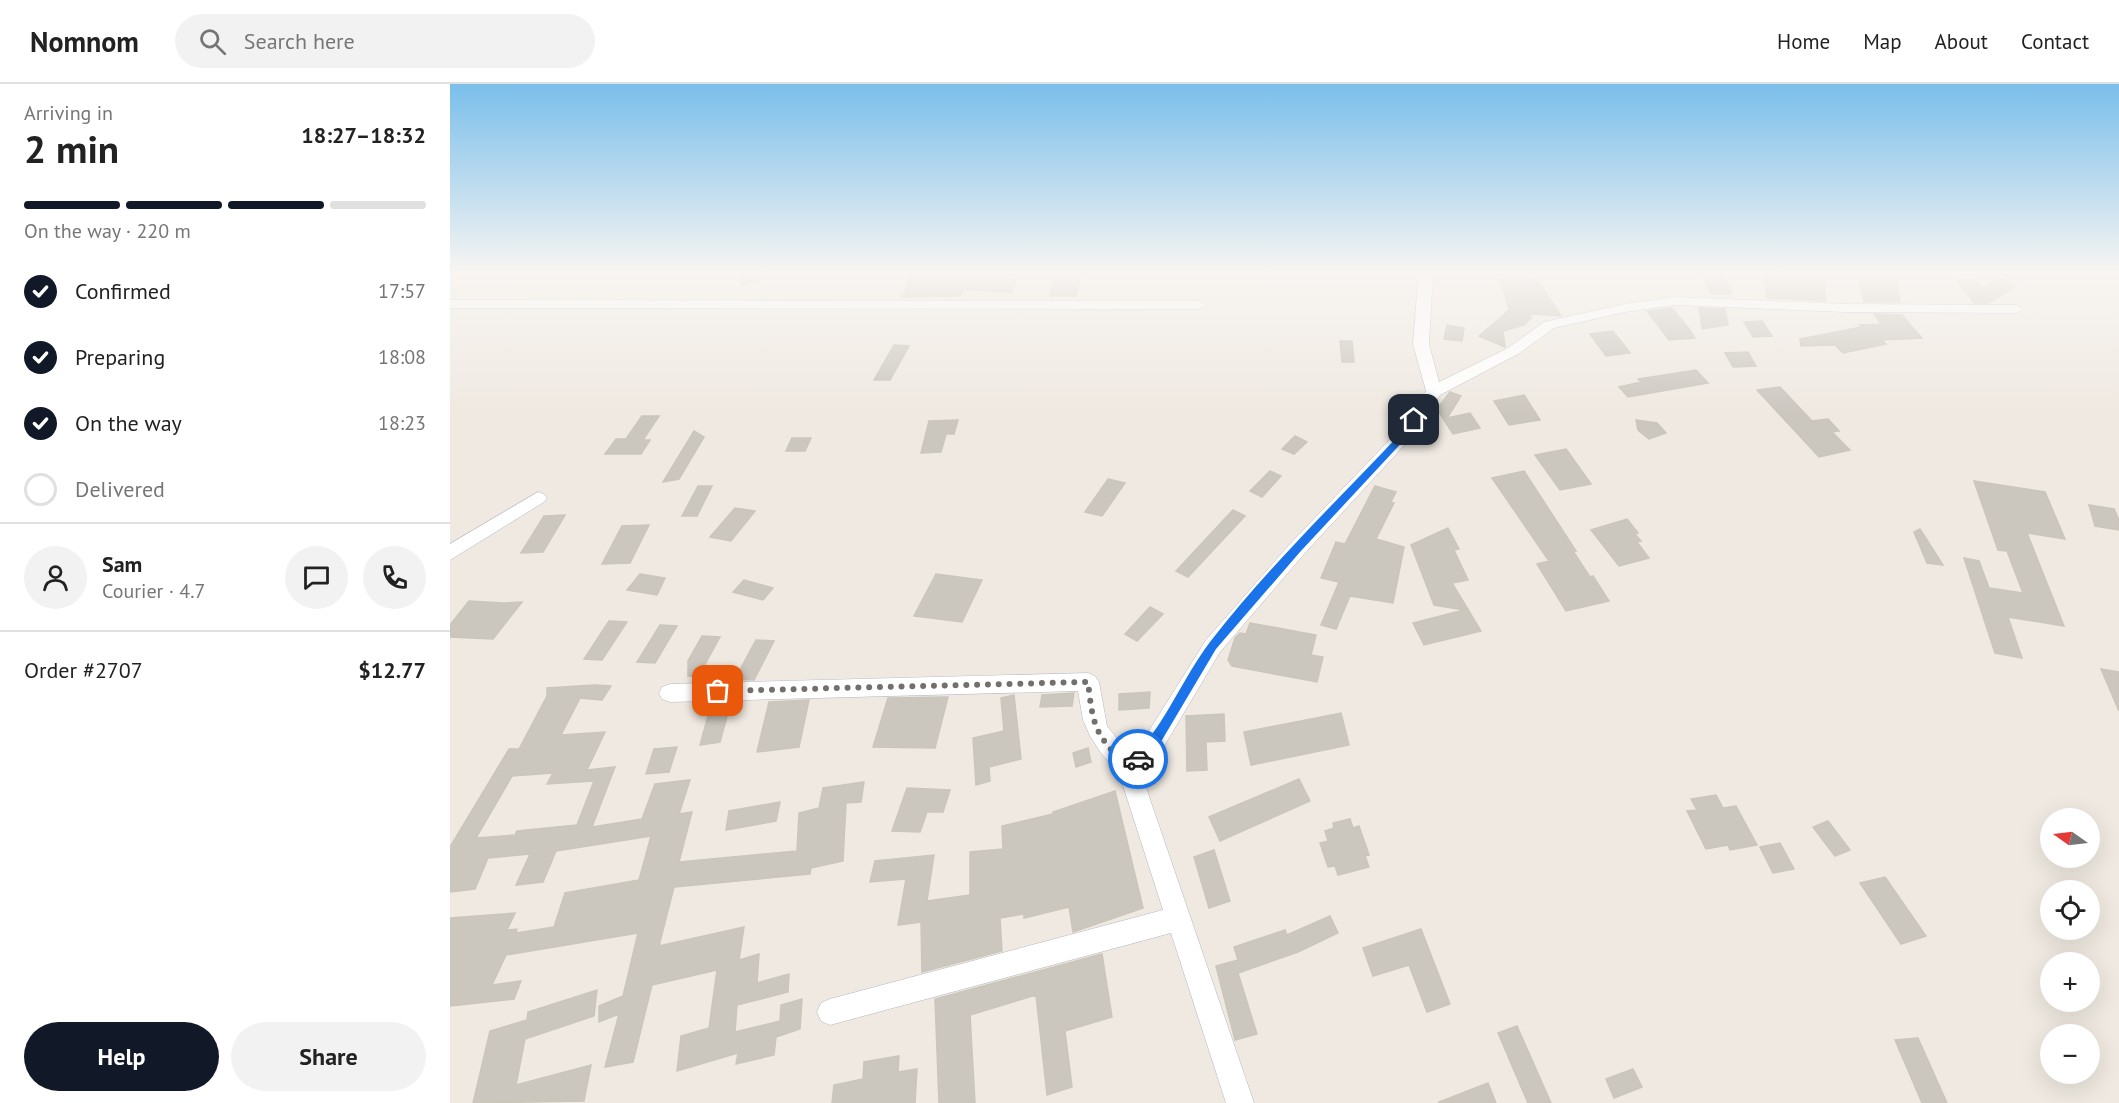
<!DOCTYPE html>
<html lang="en">
<head>
<meta charset="utf-8">
<style>
	body { margin:0; font-family:"PT Sans",sans-serif; background:#f2f2f2; color:#222; height:100vh; display:flex; flex-direction:column; font-size:22px; white-space:nowrap }
	* { box-sizing:border-box; margin:0 }
	p { font-size:20px; color:#767676 }
	.icon { flex:none; width:33px; height:33px; fill:none; stroke:currentColor; stroke-width:2; stroke-linecap:round; stroke-linejoin:round }
	.map { position:relative; flex:1; overflow:hidden }
	.details { display:flex; flex-direction:column; background:#fff; width:450px }
	.details>* { flex:none }
	.needle { width:39px; rotate:284deg }
	.fabs { position:absolute; left:1590px; top:724px; display:grid; gap:12px }
	.fabs a { display:grid; place-items:center; width:60px; height:60px; border-radius:50%; background:#fff; box-shadow:0 6px 24px #0002; font-size:30px }
	.pin { position:absolute; display:grid; place-items:center; width:51px; height:51px; color:#fff; margin:-26px; border-radius:12px; box-shadow:0 3px 9px #0006 }
	.courier { position:absolute; display:grid; place-items:center; width:60px; height:60px; margin:-30px; border:4px solid #1a73e8; border-radius:50%; background:#fff; color:#222; box-shadow:0 2px 8px #0007 }
	.head em { font-style:normal; font-weight:800 }
	.head div { display:flex; flex-direction:column-reverse }
	.head { display:flex; align-items:center; justify-content:space-between; height:102px; padding:0 24px }
	h1 { font-size:39px; font-weight:800; line-height:45px }
	.bar { display:grid; grid-template-columns:repeat(4,1fr); gap:9px 6px; align-content:center; height:72px; padding:0 24px }
	.bar i { height:8px; border-radius:4px; background:#e0e0e0 }
	.bar .current { background:#111827 }
	.bar p { grid-column:span 4 }
	.line { display:flex; align-items:center; gap:15px; padding:0 24px; border-top:2px solid #e0e0e0 }
	.line div { flex:1 }
	.round { display:grid; place-items:center; flex:none; width:63px; height:63px; border-radius:32px; background:#f2f2f2 }
	ol { padding:0 24px; list-style:none }
	li { display:flex; align-items:center; gap:18px; height:66px }
	li p { margin-inline-start:auto }
	li .icon { padding:6px; border-radius:50%; background:#111827; color:#fff; stroke-width:4 }
	li:last-child { color:#767676 }
	li i { width:33px; height:33px; border:3px solid #e0e0e0; border-radius:50% }
	.button { display:flex; gap:12px; margin-top:auto; padding:12px 24px }
	.button a { flex:1; height:69px; border-radius:36px; background:#111827; color:#fff; font-size:24px; font-weight:800; line-height:69px; text-align:center }
	.button a+a { background:#f2f2f2; color:#222 }
	header { display:flex; align-items:center; gap:36px; box-sizing:border-box; height:84px; padding:0 30px; background:#fff; border-bottom:2px solid #e0e0e0 }
	header strong { font-size:28px }
	nav { display:flex; gap:33px; margin-inline-start:auto; font-size:21px }
	.search { width:420px; height:54px; background:#f2f2f2; display:flex; align-items:center; gap:15px; box-sizing:border-box; padding:0 21px; border-radius:33px; color:#767676; font-size:22px }
	main { display:flex; flex:1; min-height:0 }
	.map>svg:first-child { display:block }
	.building { fill:#cbc7bf; stroke:#cbc5ba; stroke-width:1.5; fill-rule:evenodd }
	.lines { fill:none; stroke-linecap:round; stroke-linejoin:round }
	.minor-casing { stroke:#b4b7c1; stroke-width:1 }
	.minor { fill:#fff; fill-rule:evenodd }
	.route { fill:#1a73e8 }
	.done { stroke:#726f6d; stroke-width:6; stroke-dasharray:0 10.8 }
</style>
</head>
<body>
<header>
<strong>Nomnom</strong>
<div class="search"><svg class="icon" aria-label="search" viewBox="0 0 24 24"><circle cx="10" cy="10" r="6"/><path d="M15 15l6 6"/></svg>Search here</div>
<nav><a>Home</a><a>Map</a><a>About</a><a>Contact</a></nav>
</header>
<main>
<section class="details">
<div class="head"><div><h1>2 min</h1><p>Arriving in</p></div><em>18:27–18:32</em></div>
<div class="bar"><i class="current"></i><i class="current"></i><i class="current"></i><i></i><p>On the way · 220 m</p></div>
<ol>
<li><svg class="icon" aria-label="check" viewBox="0 0 24 24"><path d="M5 12l5 5 9-10"/></svg>Confirmed<p>17:57</p></li>
<li><svg class="icon" aria-label="check" viewBox="0 0 24 24"><path d="M5 12l5 5 9-10"/></svg>Preparing<p>18:08</p></li>
<li><svg class="icon" aria-label="check" viewBox="0 0 24 24"><path d="M5 12l5 5 9-10"/></svg>On the way<p>18:23</p></li>
<li><i></i>Delivered</li>
</ol>
<div class="line" style="height:108px"><a class="round"><svg class="icon" aria-label="person" viewBox="0 0 24 24"><circle cx="12" cy="8" r="4"/><path d="M4 21q1-7 8-7t8 7"/></svg></a><div><b>Sam</b><p>Courier · 4.7</p></div><a class="round"><svg class="icon" aria-label="chat" viewBox="0 0 24 24"><path d="M4 5h16v11H9l-5 4z"/></svg></a><a class="round"><svg class="icon" aria-label="phone" viewBox="0 0 24 24"><path d="M5 4h4l2 5-3 2q2 4 5 5l2-3 5 2v4C11 20 4 13 5 4z"/></svg></a></div>
<div class="line" style="height:78px"><div>Order #2707</div><b>$12.77</b></div>
<div class="button"><a>Help</a><a>Share</a></div>
</section>
<div class="map">
<svg width="1669" height="1019" viewBox="0 0 1669 1019">
	<rect width="100%" height="100%" fill="#efe9e1"/>
	<!-- building -->
	<path class="building" d="M290 188H329V189L292 202Z
		M496 188H532L528 192 566 195 562 209 513 205 511 212 453 213 461 190Z
		M606 188H631L626 212H600Z
		M1052 188H1073L1077 196 1087 195 1111 232 1080 230 1081 234 1074 241 1053 247 1055 263 1029 252 1059 226 1050 195H1055Z
		M1251 188H1272L1282 210H1261Z
		M1313 188 1373 189 1376 217 1317 214Z
		M1408 188H1429L1430 190 1446 192 1450 218H1414Z
		M1549 194 1566 202 1539 219H1524L1507 196H1527L1532 204Z
		M1222 224 1239 245 1245 254 1219 256 1197 227Z
		M1249 224 1275 225 1278 241 1252 245Z
		M1424 230 1452 231 1472 254 1432 256 1436 260 1393 269 1385 261 1351 262 1350 255 1411 243 1409 241 1431 240Z
		M1312 237 1322 252 1303 253 1294 238Z
		M997 241 1014 244 1012 257 994 255Z
		M1163 247 1180 269 1156 272 1140 250Z
		M890 257H902L904 278H892Z
		M444 261 459 262 440 296H424Z
		M1298 268 1306 282 1283 283 1275 269Z
		M1246 286 1258 299 1178 313 1169 303 1191 298 1188 295Z
		M1330 303 1362 337 1378 335 1389 347 1382 348 1400 366 1369 373 1307 306Z
		M1000 308 1011 312 997 334 1020 329 1030 344 1003 350 987 325Z
		M1074 311 1090 336 1059 341 1044 317Z
		M192 332H209L193 356H200L191 370H155L166 355H176Z
		M508 336 504 350H496L491 368 471 369 479 337Z
		M1186 336 1207 339 1216 349 1199 355 1188 346Z
		M244 347 254 353 229 395 213 398Z
		M845 352 857 358 844 370 832 365Z
		M342 354H361L355 367H336Z
		M1116 365 1141 400 1110 406 1085 371Z
		M820 387 831 392 812 413 800 407Z
		M1074 387 1126 467H1123L1140 493 1143 492 1159 517 1116 527 1087 480 1099 477 1042 394Z
		M658 395 675 399 652 432 635 428Z
		M1524 397 1595 408 1615 455 1577 449 1614 542 1558 533 1572 574 1545 569 1514 474 1529 477 1539 504 1573 509 1557 467 1548 466Z
		M248 402H262L247 432H232Z
		M925 402 946 408 941 418 944 419 926 455 954 463 943 519 900 512 886 545 871 541 889 498 871 494 886 458 895 460Z
		M1639 421 1664 425 1669 436V446L1645 442Z
		M285 424 305 427 281 457 260 453Z
		M783 426 795 432 738 493 726 487Z
		M115 431 93 468 71 469 94 432Z
		M1177 435 1188 449 1185 450 1191 457 1187 458 1199 474 1169 482 1141 446Z
		M199 441 180 479 152 480 172 442Z
		M998 444 1009 465 1004 466 1018 496 1002 499 1031 547 974 561 963 539 1014 526 984 521 961 461Z
		M1470 445 1493 481 1477 479 1464 448Z
		M190 490 215 494 207 511 177 506Z
		M486 490 532 496 512 538 464 532Z
		M294 496 323 504 313 516 283 508Z
		M19 517 53 519 72 518 43 555 0 553V541Z
		M700 523 713 530 687 557 675 550Z
		M159 537 177 538 152 576 134 575Z
		M800 539 866 551 861 571 873 573 867 598 782 582 778 576 785 554 790 549 796 550Z
		M210 541 227 542 205 579 187 578Z
		M252 552 270 553 248 593 238 592V577Z
		M306 556 324 557 304 596 285 595Z
		M1651 585 1669 588V627Z
		M144 601 161 602 152 616 130 614 111 651 155 648 137 686 165 683 142 743 192 735 205 700 240 696 229 730 242 728 229 778 347 767 349 729 369 724 373 704 414 698 411 718 396 719 393 777 361 784 360 790 224 803 209 862 294 843 289 876 309 870 307 899 339 890 338 908 287 921 285 948 330 937 331 921 352 915 350 945 326 953 324 971 286 980 288 969 227 987 231 952 259 944 267 886 202 901 183 978 155 983 169 930 149 938V922L173 912 188 849 56 871 42 901 71 897 64 915 0 922V834L65 829 57 846 67 845 66 849 104 843 115 809 189 796 201 752 106 767 93 798 66 801 80 770 38 774 25 805 0 808V763L59 665H69L97 612V604ZM103 689 97 700 144 697 127 741 67 747 65 751 26 754 62 692Z
		M700 608 699 624 669 626V610Z
		M624 609 622 622 590 623 592 611Z
		M564 611 571 675 539 683 540 697 526 701 523 654 554 647 551 614Z
		M498 613 485 664 423 663 438 614Z
		M359 616 349 663 307 668 319 618Z
		M292 618 286 630 277 632 270 658 250 661 261 621Z
		M891 629 899 661 801 681 794 648Z
		M774 630 775 657 756 658 757 686 737 687 736 632Z
		M227 663 219 688 196 690 204 665Z
		M638 664 641 678 626 683 623 669Z
		M849 695 860 717 770 757 759 733Z
		M457 704 500 706 493 728H477L470 748 442 747Z
		M665 707 693 824 623 848 619 823 574 834V830L550 834 552 867 472 888 471 838 448 841 456 795 420 798 425 777 484 771 477 817 520 811V768L553 765 552 742 603 730V728Z
		M1266 711 1273 724 1286 722 1307 761 1280 766 1278 761 1256 765 1237 727 1247 726 1241 715Z
		M330 718 326 737 276 746 279 727Z
		M900 735 903 744 909 742 919 771 915 772 919 783 888 791 885 782 878 783 870 759 878 757 875 747 884 744 883 739Z
		M1378 737 1400 766 1385 772 1363 743Z
		M1330 759 1344 785 1323 789 1310 763Z
		M764 766 780 817 759 824 744 773Z
		M1435 793 1476 852 1451 860 1410 799Z
		M880 832 888 849 848 868 788 889 807 950 785 956 766 882 788 876 784 863 835 846 837 851Z
		M971 845 1000 920 977 928 959 881 923 892 913 864Z
		M652 870 662 933 615 947 622 1003 597 1011 586 911 520 931 525 1019H489L485 915Z
		M147 906 144 932 75 955 66 1001 141 981 134 1017 23 1019 40 947 77 936 78 928Z
		M1067 942 1101 1019H1078L1048 949Z
		M1468 954 1497 1019H1472L1445 956Z
		M449 972 448 988 467 985 465 1019H382L384 1001 413 995 414 978Z
		M1183 985 1192 1003 1164 1014 1156 995Z
		M1038 999 1046 1019H990L989 1018Z"/>
	<g class="lines">
		<defs>
			<path id="minor" d="M969 187H983L979 260 989 298 1058 264 1094 238 1175 220 1225 213 1395 220 1566 221 1573 225 1566 229 1395 228 1225 221 1175 228 1104 244 1068 270 990 311 960 355 854 470 770 568 713 664 690 686 804 1019H776L721 849 380 941 371 937 367 928 371 919 380 915 713 826 669 689 651 669 640 652 633 636 628 607 220 618 212 615 209 609 212 603 220 600 638 589 645 592 649 598 657 642 678 668 697 650 756 556 840 460 948 347 976 307 963 260Z
				M0 216 749 217 756 221 749 225 0 224Z
				M88 408 94 410 97 414 94 418 0 476V460Z"/>
		</defs>
		<!-- minor casing -->
		<use href="#minor" class="minor-casing"/>
		<!-- minor -->
		<use href="#minor" class="minor"/>
	</g>
	<!-- sky -->
	<linearGradient id="sky" x2="0" y2="1"><stop stop-color="#7abfeb"/><stop offset="0.57" stop-color="#f8f5f2"/><stop offset="1" stop-color="#f8f5f2" stop-opacity="0"/></linearGradient>
	<rect width="1669" height="330" fill="url(#sky)"/>
	<!-- route -->
	<path class="route" d="M961 334 968 336 957 353 850 468 766 565 709 661 692 679H684V672C716 639 732 595 760 558 817 484 887 417 951 349Z"/>
	<g class="lines">
		<!-- done -->
		<path class="done" d="M268 607 638 598C643 643 645 651 678 683L688 675"/>
	</g>
</svg>
<div class="fabs">
<a><svg class="needle" viewBox="-14 -14 28 28"><path d="M0-13l5 13h-10z" fill="#e53935"/><path d="M0 13l5-13h-10z" fill="#767676"/></svg></a>
<a><svg class="icon" aria-label="locate" viewBox="0 0 24 24"><circle cx="12" cy="12" r="6"/><path d="M12 2v4M12 18v4M2 12h4M18 12h4"/></svg></a>
<a>+</a>
<a>−</a>
</div>
<div class="pin" style="left:268px;top:607px;background:#ea580c"><svg class="icon" aria-label="bag" viewBox="0 0 24 24"><path d="M5 8h14l-1 12H6zM9 8a3 3 0 0 1 6 0"/></svg></div>
<div class="pin" style="left:964px;top:336px;background:#1f2937"><svg class="icon" aria-label="home" viewBox="0 0 24 24"><path d="M3 11l9-7 9 7M6 9v11h12V9"/></svg></div>
<div class="courier" style="left:688px;top:675px"><svg class="icon" aria-label="car" viewBox="0 0 24 24"><path d="M5 17H2v-5l4-1 3-4h7l3 4 3 1v5h-3M9 17h6M6 11h13"/><circle cx="7" cy="17" r="2"/><circle cx="17" cy="17" r="2"/></svg></div>
</div>
</main>
</body>
</html>
